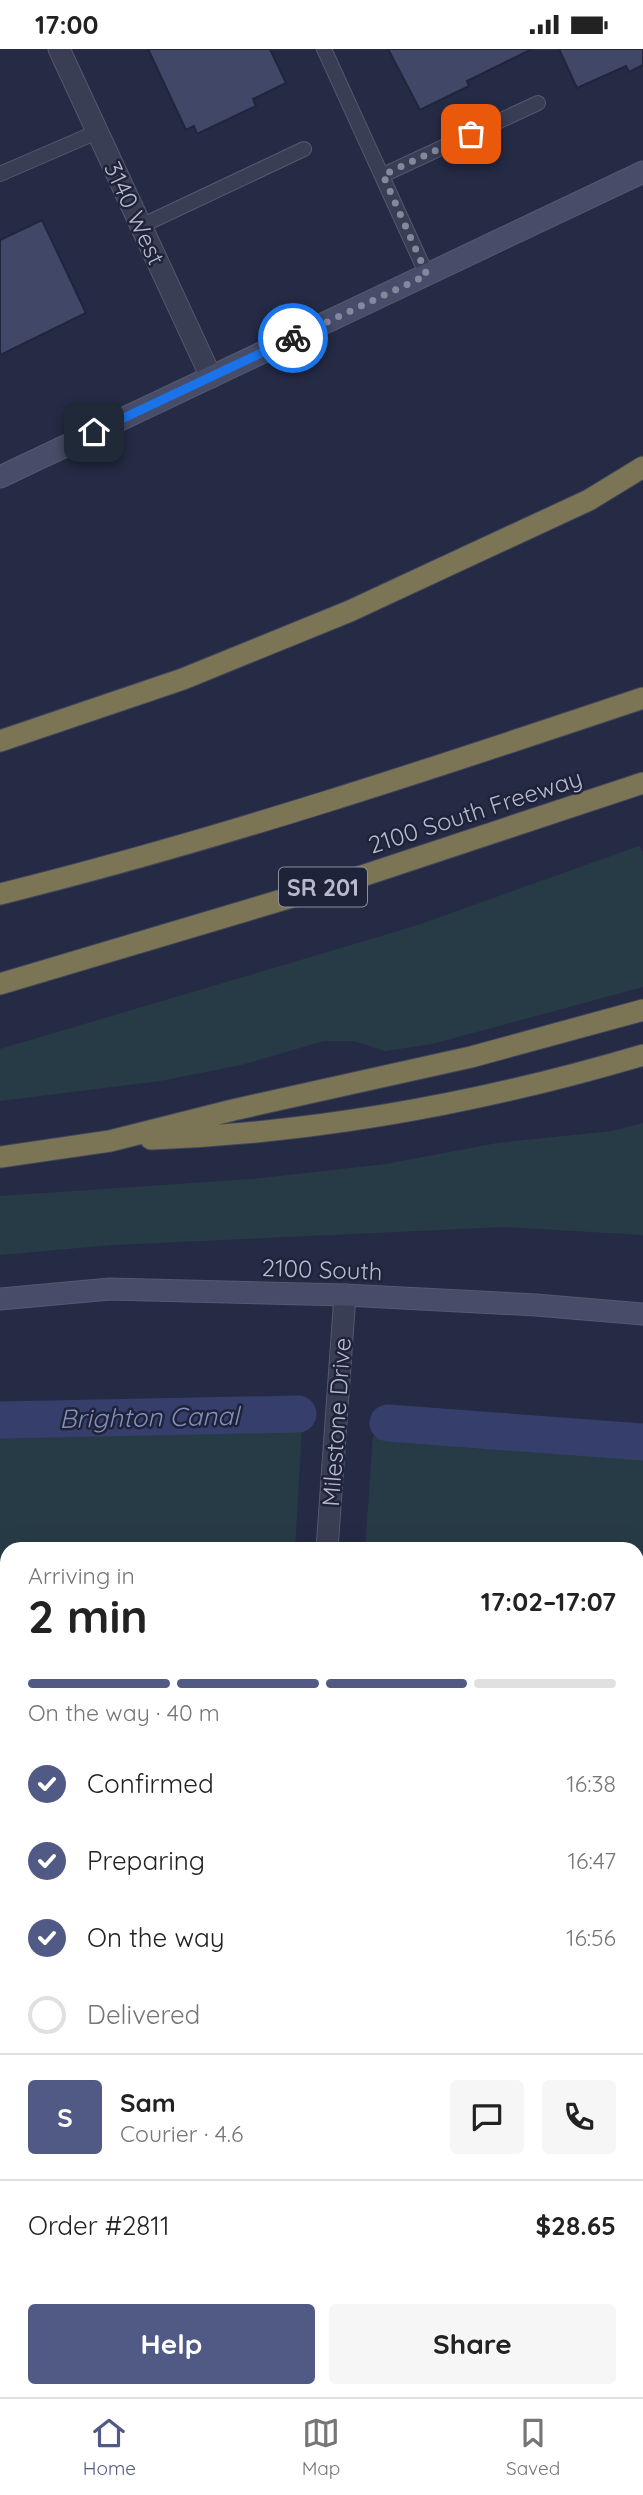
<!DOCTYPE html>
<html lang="en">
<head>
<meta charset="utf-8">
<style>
	body { margin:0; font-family:Quicksand,sans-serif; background:#f6f6f6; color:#222; height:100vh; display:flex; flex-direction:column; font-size:26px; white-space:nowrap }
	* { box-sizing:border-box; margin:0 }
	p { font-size:23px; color:#767676 }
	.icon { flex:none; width:38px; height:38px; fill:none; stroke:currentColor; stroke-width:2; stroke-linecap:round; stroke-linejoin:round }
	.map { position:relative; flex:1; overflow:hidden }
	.panel { position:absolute; left:0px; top:1493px; width:644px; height:856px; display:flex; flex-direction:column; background:#fff; border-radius:21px 21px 0 0; box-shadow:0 7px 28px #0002 }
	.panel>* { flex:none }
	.pin { position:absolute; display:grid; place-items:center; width:60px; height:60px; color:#fff; margin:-30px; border-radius:14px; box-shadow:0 4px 10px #0006 }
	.courier { position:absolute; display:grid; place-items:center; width:70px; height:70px; margin:-35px; border:5px solid #1a73e8; border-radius:50%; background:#fff; color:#222; box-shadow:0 2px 9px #0007 }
	.overview em { font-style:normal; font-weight:700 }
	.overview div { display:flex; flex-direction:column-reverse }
	.overview { display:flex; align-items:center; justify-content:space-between; height:119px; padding:0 28px }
	h1 { font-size:46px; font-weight:700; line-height:52px }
	.bar { display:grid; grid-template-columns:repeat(4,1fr); gap:10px 7px; align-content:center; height:84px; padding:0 28px }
	.bar i { height:9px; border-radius:5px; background:#e0e0e0 }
	.bar .current { background:#515985 }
	.bar p { grid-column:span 4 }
	.line { display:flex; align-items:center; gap:18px; padding:0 28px; border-top:2px solid #e0e0e0 }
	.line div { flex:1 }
	.round { display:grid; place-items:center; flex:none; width:74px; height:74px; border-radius:7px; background:#f6f6f6 }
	ol { padding:0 28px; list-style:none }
	li { display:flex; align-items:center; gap:21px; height:77px }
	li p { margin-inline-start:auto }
	li .icon { padding:7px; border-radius:50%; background:#515985; color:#fff; stroke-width:4 }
	li:last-child { color:#767676 }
	li i { width:38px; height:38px; border:4px solid #e0e0e0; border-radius:50% }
	.action { display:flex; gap:14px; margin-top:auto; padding:14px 28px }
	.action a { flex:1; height:80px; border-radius:7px; background:#515985; color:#fff; font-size:28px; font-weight:700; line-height:80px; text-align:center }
	.action a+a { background:#f6f6f6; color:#222 }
	.status { display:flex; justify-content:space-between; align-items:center; height:49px; padding:0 35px; background:#fff; direction:ltr }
	.status svg { height:19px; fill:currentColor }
	.tab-bar { display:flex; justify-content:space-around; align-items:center; height:98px; border-top:2px solid #e0e0e0; background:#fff; font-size:19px; color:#767676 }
	.tab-bar a { display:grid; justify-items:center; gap:4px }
	.tab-bar .current { color:#515985 }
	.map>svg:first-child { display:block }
	.green { fill:#273b46 }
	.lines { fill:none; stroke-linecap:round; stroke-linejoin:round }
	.canal { stroke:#363f6b; stroke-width:37 }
	.building { fill:#414766; stroke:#20253c; stroke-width:2 }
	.lane-casing { stroke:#55596f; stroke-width:16 }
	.street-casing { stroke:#55596f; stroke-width:23 }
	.secondary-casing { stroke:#55596f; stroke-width:23 }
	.highway-casing { stroke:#41465c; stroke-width:23 }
	.lane { stroke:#3a3e54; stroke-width:14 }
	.street { stroke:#3a3e54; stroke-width:21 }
	.secondary { stroke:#474c68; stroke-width:21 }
	.highway { stroke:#7b7556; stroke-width:21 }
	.done { stroke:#84889e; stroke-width:7; stroke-dasharray:0 12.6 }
	.route { stroke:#1a73e8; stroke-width:9 }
	.labels { text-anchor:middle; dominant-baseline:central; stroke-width:5; stroke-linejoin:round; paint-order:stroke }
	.shield { fill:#1e233a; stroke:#898da2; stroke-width:2 }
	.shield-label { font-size:23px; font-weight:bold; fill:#b7bace }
	.street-label { font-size:24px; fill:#b7bace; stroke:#1e233a }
	.water-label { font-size:26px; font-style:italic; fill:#848ebb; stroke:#1e233a }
</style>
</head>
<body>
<div class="status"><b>17:00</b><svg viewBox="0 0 49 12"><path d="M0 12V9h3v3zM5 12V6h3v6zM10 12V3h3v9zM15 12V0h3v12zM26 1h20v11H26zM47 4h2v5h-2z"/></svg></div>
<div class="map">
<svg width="643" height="2348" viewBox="0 0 643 2348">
	<rect width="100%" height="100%" fill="#252b45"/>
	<!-- green -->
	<path class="green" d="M639 797 643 803V938L432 995 385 1002 354 992H324L241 1016 160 1032 0 1052V1000L415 877Z
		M643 1074V1186L505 1178 113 1196 0 1206V1147L251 1130 386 1115 497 1094 612 1082Z
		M267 1375 302 1377 295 1500H7V1790H0V1387Z
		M373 1387 643 1407V1726L637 1725V1500H365Z"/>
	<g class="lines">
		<!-- canal -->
		<path class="canal" d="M0 1371 298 1365
			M388 1374 643 1393"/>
	</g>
	<!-- building -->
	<path class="building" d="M148 0H270L286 34 253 50 256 57 197 85 194 77 186 81Z
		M388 0H532L467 32 469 37 420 61Z
		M559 0H643V16L629 23 626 17 577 39Z
		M42 171 86 264 0 306V191Z
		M643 1851V1945L637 1932V1853Z"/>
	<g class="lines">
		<defs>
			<path id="lane" d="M324 0 427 226
				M0 125 97 83
				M383 126 538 54
				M141 177 304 100
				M637 1768H643
				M0 1837 7 1835
				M637 2074 643 2087
				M637 2168 643 2165
				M0 2252 7 2267
				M41 2342 44 2348
				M469 2342 472 2348
				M252 2348 266 2342"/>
			<path id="street" d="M59 0 211 328
				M327 1500 345 1246
				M609 2342 612 2348"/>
			<path id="secondary" d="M0 428 643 123
				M0 1250 110 1240 345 1246 536 1256 643 1265"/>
			<path id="highway" d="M0 692 183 630 350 562 589 451 643 418
				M0 845C218 791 431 720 643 649
				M0 935 359 828 643 734
				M151 1090C318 1084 484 1053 643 1006
				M0 1108 110 1092 233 1061 471 1008 643 961"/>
		</defs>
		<!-- lane casing -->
		<use href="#lane" class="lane-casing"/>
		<!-- street casing -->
		<use href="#street" class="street-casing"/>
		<!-- secondary casing -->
		<use href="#secondary" class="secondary-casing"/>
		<!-- highway casing -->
		<use href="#highway" class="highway-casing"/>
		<!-- lane -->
		<use href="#lane" class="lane"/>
		<!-- street -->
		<use href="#street" class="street"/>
		<!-- secondary -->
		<use href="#secondary" class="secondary"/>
		<!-- highway -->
		<use href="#highway" class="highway"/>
	</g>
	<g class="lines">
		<!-- done -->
		<path class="done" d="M293 289 427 226 383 126 471 85"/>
		<!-- route -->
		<path class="route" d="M94 383 293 289"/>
	</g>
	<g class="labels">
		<!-- shield labels -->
		<rect class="shield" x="279" y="818.5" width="88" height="39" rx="5"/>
		<g class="shield-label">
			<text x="323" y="838">SR 201</text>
		</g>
		<!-- street labels -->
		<g class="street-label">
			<text transform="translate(135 164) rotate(65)">3140 West</text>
			<text transform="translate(475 762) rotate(-18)">2100 South Freeway</text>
			<text transform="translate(322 1220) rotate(2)">2100 South</text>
			<text transform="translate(336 1373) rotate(-86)">Milestone Drive</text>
		</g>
		<!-- water labels -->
		<g class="water-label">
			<text transform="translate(149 1368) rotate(-1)">Brighton Canal</text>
		</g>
	</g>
</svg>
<div class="pin" style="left:471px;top:85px;background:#ea580c"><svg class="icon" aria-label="bag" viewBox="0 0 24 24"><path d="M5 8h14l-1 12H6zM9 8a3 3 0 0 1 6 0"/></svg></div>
<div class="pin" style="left:94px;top:383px;background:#1f2937"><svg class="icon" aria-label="home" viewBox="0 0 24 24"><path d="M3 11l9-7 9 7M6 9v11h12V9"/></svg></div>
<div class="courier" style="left:293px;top:289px"><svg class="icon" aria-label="bike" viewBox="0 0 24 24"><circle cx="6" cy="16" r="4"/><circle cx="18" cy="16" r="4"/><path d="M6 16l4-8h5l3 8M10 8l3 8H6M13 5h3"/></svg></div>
<section class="panel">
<div class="overview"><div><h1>2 min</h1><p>Arriving in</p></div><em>17:02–17:07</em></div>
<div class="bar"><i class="current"></i><i class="current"></i><i class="current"></i><i></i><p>On the way · 40 m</p></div>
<ol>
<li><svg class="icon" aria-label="check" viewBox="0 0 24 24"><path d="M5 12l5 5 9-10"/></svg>Confirmed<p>16:38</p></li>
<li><svg class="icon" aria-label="check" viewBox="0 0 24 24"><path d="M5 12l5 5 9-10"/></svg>Preparing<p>16:47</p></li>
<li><svg class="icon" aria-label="check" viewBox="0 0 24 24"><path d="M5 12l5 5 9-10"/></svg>On the way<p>16:56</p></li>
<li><i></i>Delivered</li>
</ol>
<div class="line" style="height:126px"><b class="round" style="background:#515985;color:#fff">S</b><div><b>Sam</b><p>Courier · 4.6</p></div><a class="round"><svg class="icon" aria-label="chat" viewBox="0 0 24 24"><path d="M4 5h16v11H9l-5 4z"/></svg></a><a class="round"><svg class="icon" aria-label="phone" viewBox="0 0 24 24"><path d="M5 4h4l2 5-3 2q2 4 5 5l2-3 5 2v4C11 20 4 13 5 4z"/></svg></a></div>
<div class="line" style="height:91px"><div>Order #2811</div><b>$28.65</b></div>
<div class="action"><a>Help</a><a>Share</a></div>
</section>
</div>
<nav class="tab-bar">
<a class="current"><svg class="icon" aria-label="home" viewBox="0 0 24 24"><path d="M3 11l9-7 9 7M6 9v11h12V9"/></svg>Home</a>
<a><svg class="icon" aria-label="map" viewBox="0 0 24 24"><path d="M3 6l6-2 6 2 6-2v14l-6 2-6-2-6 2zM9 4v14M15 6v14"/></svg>Map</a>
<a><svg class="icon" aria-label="saved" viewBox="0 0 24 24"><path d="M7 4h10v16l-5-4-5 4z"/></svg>Saved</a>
</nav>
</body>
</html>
